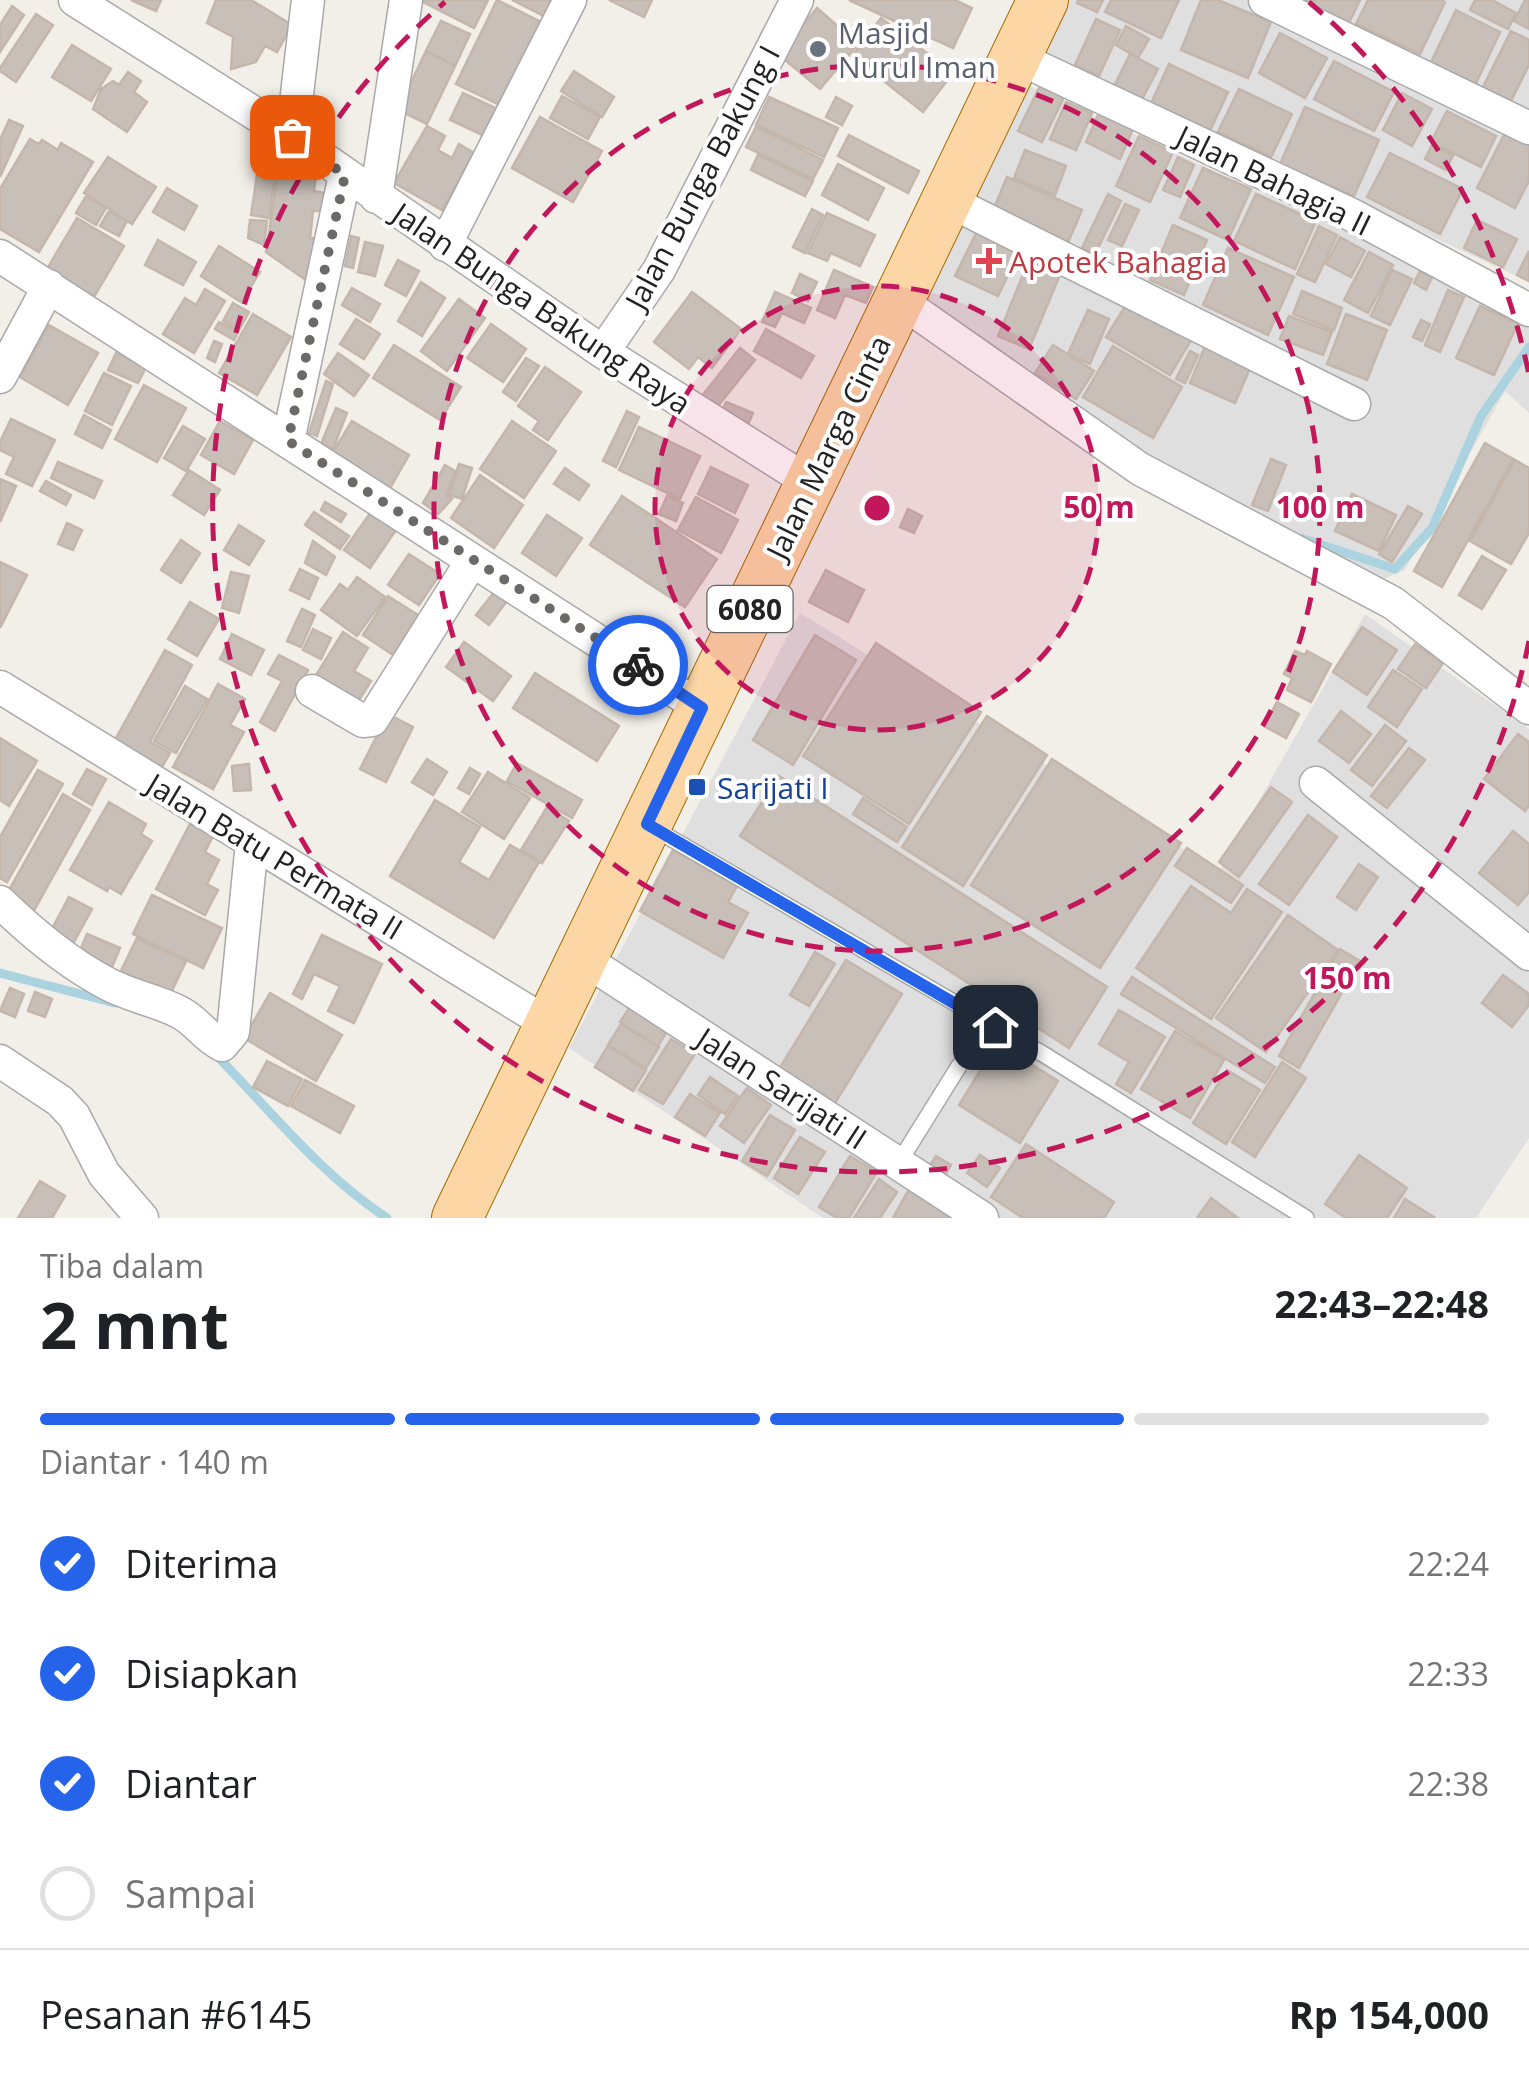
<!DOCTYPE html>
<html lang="id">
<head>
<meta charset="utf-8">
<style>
	body { margin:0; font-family:"Open Sans",sans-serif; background:#f2f2f2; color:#202124; height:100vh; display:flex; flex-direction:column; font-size:38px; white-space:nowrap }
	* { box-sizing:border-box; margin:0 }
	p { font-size:32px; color:#757577 }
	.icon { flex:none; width:55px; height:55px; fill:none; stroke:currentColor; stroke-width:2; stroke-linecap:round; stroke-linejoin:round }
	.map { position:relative; height:1218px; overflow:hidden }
	.side { display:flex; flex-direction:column; background:#fff; flex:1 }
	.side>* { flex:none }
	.pin { position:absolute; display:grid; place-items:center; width:85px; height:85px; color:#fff; margin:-42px; border-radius:20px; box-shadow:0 5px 15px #0006 }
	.courier { position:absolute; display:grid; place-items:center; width:100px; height:100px; margin:-50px; border:8px solid #2563eb; border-radius:50%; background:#fff; color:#222; box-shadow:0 2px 12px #0007 }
	.overview em { font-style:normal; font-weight:700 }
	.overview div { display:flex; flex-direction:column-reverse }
	.overview { display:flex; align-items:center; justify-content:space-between; height:170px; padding:0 40px }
	h1 { font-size:65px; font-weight:700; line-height:75px }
	.bar { display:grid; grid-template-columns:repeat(4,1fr); gap:15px 10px; align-content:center; height:120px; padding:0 40px }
	.bar i { height:12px; border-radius:8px; background:#e0e0e0 }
	.bar .on { background:#2563eb }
	.bar p { grid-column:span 4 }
	.line { display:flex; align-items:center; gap:25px; padding:0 40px; border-top:2px solid #e0e0e0 }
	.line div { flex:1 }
	ol { padding:0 40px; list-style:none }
	li { display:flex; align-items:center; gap:30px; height:110px }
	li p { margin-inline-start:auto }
	li .icon { padding:10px; border-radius:50%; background:#2563eb; color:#fff; stroke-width:4 }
	li:last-child { color:#757577 }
	li i { width:55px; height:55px; border:5px solid #e0e0e0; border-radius:50% }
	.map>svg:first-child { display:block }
	.residential { fill:#e0dfdf }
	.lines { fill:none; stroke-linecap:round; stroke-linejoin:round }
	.stream { stroke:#aad3df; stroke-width:9 }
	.building { fill:#c7bfb8; stroke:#c4b6ab; stroke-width:2.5 }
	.service-casing { stroke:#a9a9a9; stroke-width:18 }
	.minor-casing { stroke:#a9a9a9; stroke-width:35 }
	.primary-casing { stroke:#a06b00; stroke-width:52 }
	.service { stroke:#fff; stroke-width:15 }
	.minor { stroke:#fff; stroke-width:32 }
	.primary { stroke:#fcd6a4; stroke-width:50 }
	.done { stroke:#6b6a68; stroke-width:10; stroke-dasharray:0 18 }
	.route { stroke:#2563eb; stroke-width:12 }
	.ring { fill:none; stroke:#c2185b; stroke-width:5; stroke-dasharray:18 12 }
	.worship-dot { fill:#6b7280; stroke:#fff; stroke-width:4 }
	.health-dot { fill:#e0444e; stroke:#fff; stroke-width:4 }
	.transit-dot { fill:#1a4fb4; stroke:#fff; stroke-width:4 }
	.labels { text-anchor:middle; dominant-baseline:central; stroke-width:8; stroke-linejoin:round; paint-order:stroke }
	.shield { fill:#fff; stroke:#646464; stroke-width:2.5 }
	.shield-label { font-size:28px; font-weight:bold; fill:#222 }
	.worship-label { font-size:30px; fill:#5b616d; stroke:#fff; text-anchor:start }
	.street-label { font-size:30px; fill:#222; stroke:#fff }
	.health-label { font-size:30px; fill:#be3a42; stroke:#fff; text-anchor:start }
	.transit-label { font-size:30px; fill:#164399; stroke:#fff; text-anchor:start }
	.centre { fill:#c2185b; stroke:#fff; stroke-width:5 }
	.ring-label { font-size:30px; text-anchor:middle; font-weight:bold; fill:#c2185b; stroke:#fff; stroke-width:8; stroke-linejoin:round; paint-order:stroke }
</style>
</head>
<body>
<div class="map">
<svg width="1529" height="1218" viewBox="0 0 1529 1218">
	<rect width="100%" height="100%" fill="#f2efe9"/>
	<!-- residential -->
	<path class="residential" d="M1062 0H1529V282L1037 52Z
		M1023 83 1529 316V413L1505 391 1405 570 1384 579 1149 454 919 295Z
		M800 613 1219 871 1365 614 1529 729V1138L1476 1218H823L569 1048Z"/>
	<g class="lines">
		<!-- stream -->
		<path class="stream" d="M1301 538 1395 569 1432 528 1481 416 1529 347
			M0 973 115 1003
			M216 1055C272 1112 320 1174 387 1218"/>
	</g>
	<!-- building -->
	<path class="building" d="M131 0H161L156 11Z
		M216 0H251L292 25 277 52 265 46 256 62 231 69 233 37 207 23Z
		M419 0H488L474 28Z
		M497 0 543 23 502 106 456 84Z
		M512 0H554L546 17Z
		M609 0H652L644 17Z
		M849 0H955L972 8 953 48Z
		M1078 0H1103L1097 12 1077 3Z
		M1111 0H1179L1161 38 1105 12Z
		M1201 0H1218L1271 22 1248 78 1181 50Z
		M1289 0H1360L1344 33Z
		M1368 0H1441L1445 2 1420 54 1356 24Z
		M1475 0H1492L1516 13 1508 29 1470 10Z
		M1525 0H1529V29L1514 21Z
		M12 6 24 15 0 52V25Z
		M817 8 858 44 820 89 778 54Z
		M1456 10 1500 32 1469 98 1424 77Z
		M36 14 53 25 16 82 0 71V68Z
		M881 18 953 73 923 112 852 56Z
		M1096 19 1120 30 1099 76 1075 65Z
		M441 21 470 34 455 66 426 51Z
		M1126 26 1149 39 1138 58 1116 45Z
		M1511 31 1529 40V65L1505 113 1477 99Z
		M1280 33 1327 58 1305 98 1259 73Z
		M72 45 111 69 91 101 52 77Z
		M426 51 455 66 427 124 398 110Z
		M1130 54 1158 69 1140 103 1113 88Z
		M1334 61 1394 92 1374 131 1314 99Z
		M1169 64 1228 92 1209 133 1150 106Z
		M574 71 614 97 602 117 561 91Z
		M128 72 141 81 134 92 147 102 127 132 93 109 101 89 113 81 119 85Z
		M1041 84 1065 95 1042 142 1018 131Z
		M1239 89 1292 114 1271 157 1218 132Z
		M463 93 502 111 489 138 450 120Z
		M1402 93 1432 109 1412 146 1383 130Z
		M562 96 600 117 588 139 550 118Z
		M769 97 838 128 824 157 756 125Z
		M836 97 852 106 842 125 826 117Z
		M1066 102 1092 113 1076 150 1050 139Z
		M1305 107 1379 140 1354 196 1280 164Z
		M1447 111 1496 136 1481 167 1431 142Z
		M1099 113 1133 129 1120 159 1086 142Z
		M540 117 602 151 573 202 512 168Z
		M9 120 23 126 0 177V140Z
		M427 126 445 136 438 150 452 158 459 144 474 153 442 210 394 183Z
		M756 127 823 160 813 179 746 147Z
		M1505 133 1529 145V181L1515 208 1477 188Z
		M849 135 919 171 908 193 838 156Z
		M1139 136 1173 152 1150 202 1116 186Z
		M30 139 39 144 42 140 58 150 61 143 93 162 39 252 0 229V189Z
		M1432 145 1453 155 1446 170 1425 159Z
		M1025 150 1066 166 1055 195 1014 178Z
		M1390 153 1463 189 1440 234 1367 197Z
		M758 155 813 181 805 196 751 170Z
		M108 157 156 187 132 224 84 193Z
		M1178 157 1194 165 1180 197 1163 190Z
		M838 164 884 188 868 220 822 195Z
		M279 167 316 172 314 191 330 194 326 211H313L310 238 322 239 313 285 266 252Z
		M258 168 276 170 269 218 251 215Z
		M1203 168 1251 189 1228 240 1180 218Z
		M1007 177 1082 210 1066 247 991 215Z
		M167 188 197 206 184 230 153 212Z
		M1108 194 1121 201 1095 254 1082 248Z
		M1256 194 1316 221 1295 269 1234 241Z
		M86 196 106 208 96 225 76 213Z
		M1125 204 1139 210 1122 246 1108 240Z
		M812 209 823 215 805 253 793 247Z
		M109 211 127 221 119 236 100 226Z
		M827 213 875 235 860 266 831 253 827 261 808 253Z
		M77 218 124 246 94 297 47 269Z
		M250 220 267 221 264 245 248 238Z
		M1477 220 1517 239 1503 267 1464 248Z
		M980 225 1022 246 998 296 955 276Z
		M1173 225 1207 240 1184 295 1150 280Z
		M1319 226 1337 235 1315 282 1297 274Z
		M351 236 359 238 353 268 345 266Z
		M1340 237 1365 251 1351 277 1326 264Z
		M158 240 196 262 183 285 145 265Z
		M365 242 383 246 375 276 358 272Z
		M219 246 260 272 241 302 201 276Z
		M1228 248 1294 277 1268 335 1203 305Z
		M1033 250 1065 263 1029 349 998 336Z
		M1529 251V281L1517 275Z
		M1369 252 1393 265 1368 313 1344 300Z
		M398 260 419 271 406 296 385 285Z
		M834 270 873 287 866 303 845 295 835 318 817 310Z
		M1392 270 1412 279 1390 325 1371 316Z
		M1420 271 1432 277 1426 290 1414 283Z
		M800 274 817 282 808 301 792 293Z
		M421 282 445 298 422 336 398 321Z
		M352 288 380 304 370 322 342 305Z
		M205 289 225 301 194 353 163 334 185 298 196 305Z
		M1448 290 1464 297 1440 352 1425 345Z
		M1302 291 1342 308 1334 330 1293 314Z
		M692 292 741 329 712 368 698 357 689 369 654 342Z
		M775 292 811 308 804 323 782 313 775 327 762 322Z
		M1132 295 1195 334 1170 375 1106 337Z
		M459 299 485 318 447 371 421 351Z
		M233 303 249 312 239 330 223 321Z
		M1480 306 1518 323 1494 375 1456 358Z
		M1088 310 1109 319 1090 364 1068 354Z
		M253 314 291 337 257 395 219 373Z
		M1346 314 1387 330 1367 380 1327 364Z
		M1289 316 1332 332 1323 355 1280 339Z
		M356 319 380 334 364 359 340 344Z
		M1421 320 1430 324 1422 341 1413 337Z
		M219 322 238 332 234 340 215 329Z
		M491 324 526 349 503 382 467 358Z
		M49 325 98 353 68 405 20 377Z
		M766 329 814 356 801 378 754 351Z
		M214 341 222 344 215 362 207 358Z
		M1206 344 1252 364 1235 403 1190 383Z
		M394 345 461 387 440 420 373 378Z
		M1053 345 1094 371 1076 399 1035 373Z
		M1113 346 1182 387 1153 438 1083 397Z
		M740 348 755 360 717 407 702 396Z
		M1190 351 1198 355 1185 383 1176 379Z
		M116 353 146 367 138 383 108 370Z
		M338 353 369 375 354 396 324 374Z
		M526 358 539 366 516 401 503 392Z
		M545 367 581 392 548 440 533 430 539 421 518 406Z
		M104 373 131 386 112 425 85 411Z
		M326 381 333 384 317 436 309 433Z
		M144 385 186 408 157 462 115 439Z
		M726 402 753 413 745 432 718 421Z
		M336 408 347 413 333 449 321 444Z
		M627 411 639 417 616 467 603 461Z
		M84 415 111 430 102 448 75 434Z
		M11 419 55 440 32 486 6 474 14 457 0 450V442Z
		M220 421 253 440 234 474 201 455Z
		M352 421 409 455 389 490 331 455Z
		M512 421 556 451 524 498 480 469Z
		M183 426 205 439 186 471 164 458Z
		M639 427 700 456 680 499 619 470Z
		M1485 443 1513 459 1442 587 1414 571Z
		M1271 459 1286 465 1268 511 1252 505Z
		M1515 460 1529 468V533L1511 564 1470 541Z
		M58 462 102 481 94 498 51 478Z
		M459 464 472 468 462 499 449 495Z
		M445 465 455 471 447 495 452 499 438 514 423 503Z
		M711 467 748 485 735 513 698 494Z
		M565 468 589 485 579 500 554 484Z
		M189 470 220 490 204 515 173 495Z
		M480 475 523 505 494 548 451 518Z
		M0 479 16 486 0 522Z
		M46 481 71 495 66 505 40 491Z
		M1352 494 1396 515 1379 551 1335 531Z
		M622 496 717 559 685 607 590 545Z
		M667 496 683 503 676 521 659 514Z
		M696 497 738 520 721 553 678 530Z
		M325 502 346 514 341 522 321 510Z
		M1408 506 1422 514 1392 562 1379 554Z
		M908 509 922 516 914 533 900 527Z
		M314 512 349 536 340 549 305 525Z
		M371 512 396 530 370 568 344 550Z
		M547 515 582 538 556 576 522 553Z
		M67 523 82 530 73 550 58 544Z
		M239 525 264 541 249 565 224 550Z
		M181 540 200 553 181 583 161 570Z
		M313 541 335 557 326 575 305 563Z
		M409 554 440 574 419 605 388 585Z
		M1482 556 1506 570 1482 609 1459 595Z
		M0 562 27 575 0 628Z
		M300 569 318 578 309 599 290 590Z
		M826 570 864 590 848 622 809 602Z
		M231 572 249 576 239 613 222 608Z
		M357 577 385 597 357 636 321 610 340 584 348 590Z
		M495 591 507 601 489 625 476 615Z
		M388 596 421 617 396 657 363 635Z
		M190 602 219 619 197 656 168 639Z
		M302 609 315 615 301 647 287 641Z
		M1362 627 1397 650 1367 695 1333 672Z
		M313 629 331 638 321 659 303 650Z
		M343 632 368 648 354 671 371 681 358 702 316 675Z
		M232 634 264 650 251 675 220 659Z
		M815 635 856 660 793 765 753 740Z
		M464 642 511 676 493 701 446 667Z
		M876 643 981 712 909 824 803 756Z
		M1415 644 1443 663 1426 688 1398 669Z
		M165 650 192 665 150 742 170 753 158 774 111 747Z
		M1295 651 1305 655 1307 651 1331 664 1311 702 1287 690 1292 678 1284 674Z
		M279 655 308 670 275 731 260 722 282 681 268 674Z
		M1393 670 1422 689 1397 727 1368 707Z
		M535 673 619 726 597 761 513 708Z
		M218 684 245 699 230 725 244 732 213 789 173 767Z
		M185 686 207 699 176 753 154 741Z
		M1277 702 1299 714 1286 738 1264 726Z
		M1341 711 1371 734 1349 763 1319 741Z
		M388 714 413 727 386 782 360 769Z
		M987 716 1047 755 963 886 902 847Z
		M1385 725 1406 741 1372 786 1351 770Z
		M1518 734 1529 742V806L1525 811 1484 779Z
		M0 738 37 761 9 806 0 800Z
		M1409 748 1425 760 1387 808 1371 796Z
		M427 759 447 772 433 795 412 782Z
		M1052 759 1181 843 1100 968 971 885Z
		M517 763 582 800 572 818 507 781Z
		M249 764 251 790 234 791 232 766Z
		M470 768 480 774 469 794 458 788Z
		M87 769 106 779 92 805 73 794Z
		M38 770 63 784 7 882 0 878V837Z
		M488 772 530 798 504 839 462 812Z
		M779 776 1107 987 1069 1048 740 836Z
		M1271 787 1292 802 1239 877 1219 862Z
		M63 794 90 810 32 914 4 899Z
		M863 798 907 827 897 842 853 814Z
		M435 800 480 827 459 862 489 880 510 845 539 862 494 938 390 876Z
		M109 802 146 824 141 834 152 841 121 894 109 887 107 891 70 870Z
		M547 807 569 821 542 863 521 850Z
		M1308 815 1337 837 1289 905 1259 884Z
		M190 824 213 836 205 852 219 860 207 884 218 890 205 915 156 889Z
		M1513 831 1529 844V892L1518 905 1479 873Z
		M1187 848 1243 885 1231 903 1175 866Z
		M673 850 737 886 728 902 748 913 723 958 640 911Z
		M1359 864 1378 877 1356 910 1337 897Z
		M1191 886 1231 913 1247 889 1282 912 1211 1019 1136 968Z
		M152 895 222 928 203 968 133 934Z
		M69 897 92 909 69 951 47 938Z
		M1288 915 1338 950 1266 1052 1216 1018Z
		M87 934 120 948 112 967 79 953Z
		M322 935 382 964 354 1023 328 1011 340 986 314 974 302 999 293 994Z
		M137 938 186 961 170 995 121 971Z
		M1340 949 1360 961 1299 1068 1279 1056Z
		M815 952 835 964 809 1006 790 995Z
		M846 960 902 994 832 1108 776 1074Z
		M1503 975 1529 994V1005L1512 1027 1482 1003Z
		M1132 977 1275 1067 1265 1083 1121 994Z
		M10 988 24 994 15 1017 0 1011Z
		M35 992 52 999 45 1017 28 1011Z
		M270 993 342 1035 316 1081 244 1038Z
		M632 1004 669 1028 658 1046 620 1022Z
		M1119 1010 1165 1037 1131 1093 1116 1084 1129 1062 1099 1044Z
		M621 1024 659 1047 646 1068 608 1045Z
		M1175 1031 1224 1060 1190 1118 1141 1089Z
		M671 1039 695 1054 663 1104 639 1090Z
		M997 1043 1058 1081 1020 1143 959 1105Z
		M608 1046 646 1070 633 1091 595 1067Z
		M267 1061 302 1079 288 1106 253 1087Z
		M1282 1062 1306 1078 1255 1157 1232 1142Z
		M1227 1070 1260 1090 1226 1144 1193 1123Z
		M710 1077 738 1096 725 1114 698 1095Z
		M305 1080 354 1106 340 1133 291 1106Z
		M747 1088 771 1105 744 1143 720 1126Z
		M690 1094 720 1113 705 1136 675 1117Z
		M770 1115 795 1130 767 1176 742 1161Z
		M800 1137 825 1152 798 1194 774 1178Z
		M1026 1144 1114 1202 1104 1218H1023L991 1197Z
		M980 1155 1000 1168 987 1187 967 1173Z
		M1359 1155 1407 1188 1387 1218H1346L1325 1204Z
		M850 1156 877 1172 849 1218H837L819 1207Z
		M936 1156 951 1165 944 1177 929 1167Z
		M879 1179 897 1192 880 1218H854Z
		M40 1181 65 1196 52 1218H18Z
		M909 1189 959 1218H893Z
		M1211 1198 1238 1218H1197Z
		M1405 1199 1434 1217 1433 1218H1394Z"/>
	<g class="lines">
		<defs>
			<path id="service" d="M653 828 1043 1054 1306 1218
				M898 1164 959 1066"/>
			<path id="minor" d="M75 0 292 137 603 352 811 483
				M1265 0 1529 128
				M1016 57 1354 216 1529 310
				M292 137 308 0
				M376 197 406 0
				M947 200 1354 404
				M445 245 570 0
				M0 256 703 709
				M899 300 1140 469 1393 603 1529 708
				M603 352 659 270 797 0
				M0 377 49 286
				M288 441 345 175
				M0 687 550 1025
				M312 691 363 721 372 720 472 561
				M1316 783 1529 954
				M0 902C31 932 68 963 106 983 129 996 156 1000 179 1012 196 1020 205 1037 222 1045L233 1032 252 843
				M582 958 982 1218
				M0 1061 60 1101 74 1116 104 1174 142 1218"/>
			<path id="primary" d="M457 1218 1043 0"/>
		</defs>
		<!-- service casing -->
		<use href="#service" class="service-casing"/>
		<!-- minor casing -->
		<use href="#minor" class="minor-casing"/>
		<!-- primary casing -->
		<use href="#primary" class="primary-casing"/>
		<!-- service -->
		<use href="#service" class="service"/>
		<!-- minor -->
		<use href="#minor" class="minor"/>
		<!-- primary -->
		<use href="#primary" class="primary"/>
	</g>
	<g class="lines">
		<!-- done -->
		<path class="done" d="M292 137 345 175 288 441 638 665"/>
		<!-- route -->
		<path class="route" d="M638 665 702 708 647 824 995 1027"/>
	</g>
	<!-- distance rings -->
	<circle cx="877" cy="508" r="222" fill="#c2185b" fill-opacity=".12"/>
	<g class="ring">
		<circle cx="877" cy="508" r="222"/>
		<circle cx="877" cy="508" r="443"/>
		<path d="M1529 641A665 665 0 1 1 445 2M1309 2A665 665 0 0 1 1529 375"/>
	</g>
	<!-- markers -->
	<circle class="worship-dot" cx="818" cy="49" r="10"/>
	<path class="health-dot" d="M984 246h10v10h10v10h-10v10h-10v-10h-10v-10h10z"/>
	<rect class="transit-dot" x="687" y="777" width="20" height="20" rx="5"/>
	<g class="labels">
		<!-- shield labels -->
		<rect class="shield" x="707.5" y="586" width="85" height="46" rx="8"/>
		<g class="shield-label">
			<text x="750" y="609">6080</text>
		</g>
		<!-- worship labels -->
		<g class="worship-label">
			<text x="838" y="32">Masjid<tspan x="838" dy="34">Nurul Iman</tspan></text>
		</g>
		<!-- street labels -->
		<g class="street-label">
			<text transform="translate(702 177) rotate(-62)">Jalan Bunga Bakung I</text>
			<text transform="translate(1274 180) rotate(26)">Jalan Bahagia II</text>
			<text transform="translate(542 308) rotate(34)">Jalan Bunga Bakung Raya</text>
			<text transform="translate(828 447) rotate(-64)">Jalan Marga Cinta</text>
			<text transform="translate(275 856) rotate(31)">Jalan Batu Permata II</text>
			<text transform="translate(782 1088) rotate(33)">Jalan Sarijati II</text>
		</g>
		<!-- health labels -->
		<g class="health-label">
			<text x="1009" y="261">Apotek Bahagia</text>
		</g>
		<!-- transit labels -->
		<g class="transit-label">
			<text x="717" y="787">Sarijati I</text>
		</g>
	</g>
	<circle cx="877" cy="508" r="15" class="centre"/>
	<g class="ring-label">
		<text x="1099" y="518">50 m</text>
		<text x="1320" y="518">100 m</text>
		<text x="1347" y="989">150 m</text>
	</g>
</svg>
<div class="pin" style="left:292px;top:137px;background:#ea580c"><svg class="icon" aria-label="bag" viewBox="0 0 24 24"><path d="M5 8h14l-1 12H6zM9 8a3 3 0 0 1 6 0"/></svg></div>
<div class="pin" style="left:995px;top:1027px;background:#1f2937"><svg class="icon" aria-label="home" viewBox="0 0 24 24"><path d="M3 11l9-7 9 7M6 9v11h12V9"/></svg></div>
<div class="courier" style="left:638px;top:665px"><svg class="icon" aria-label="bike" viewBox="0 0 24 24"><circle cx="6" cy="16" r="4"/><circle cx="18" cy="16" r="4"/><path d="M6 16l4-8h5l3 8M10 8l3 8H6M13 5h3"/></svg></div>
</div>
<section class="side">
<div class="overview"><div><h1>2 mnt</h1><p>Tiba dalam</p></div><em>22:43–22:48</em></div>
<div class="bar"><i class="on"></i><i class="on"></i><i class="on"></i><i></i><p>Diantar · 140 m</p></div>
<ol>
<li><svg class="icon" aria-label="check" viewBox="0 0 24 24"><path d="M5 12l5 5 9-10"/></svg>Diterima<p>22:24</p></li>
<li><svg class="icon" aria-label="check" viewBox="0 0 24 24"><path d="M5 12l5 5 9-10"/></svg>Disiapkan<p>22:33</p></li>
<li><svg class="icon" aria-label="check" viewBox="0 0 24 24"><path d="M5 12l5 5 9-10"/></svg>Diantar<p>22:38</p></li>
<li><i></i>Sampai</li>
</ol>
<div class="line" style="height:130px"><div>Pesanan #6145</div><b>Rp 154,000</b></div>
</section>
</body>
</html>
